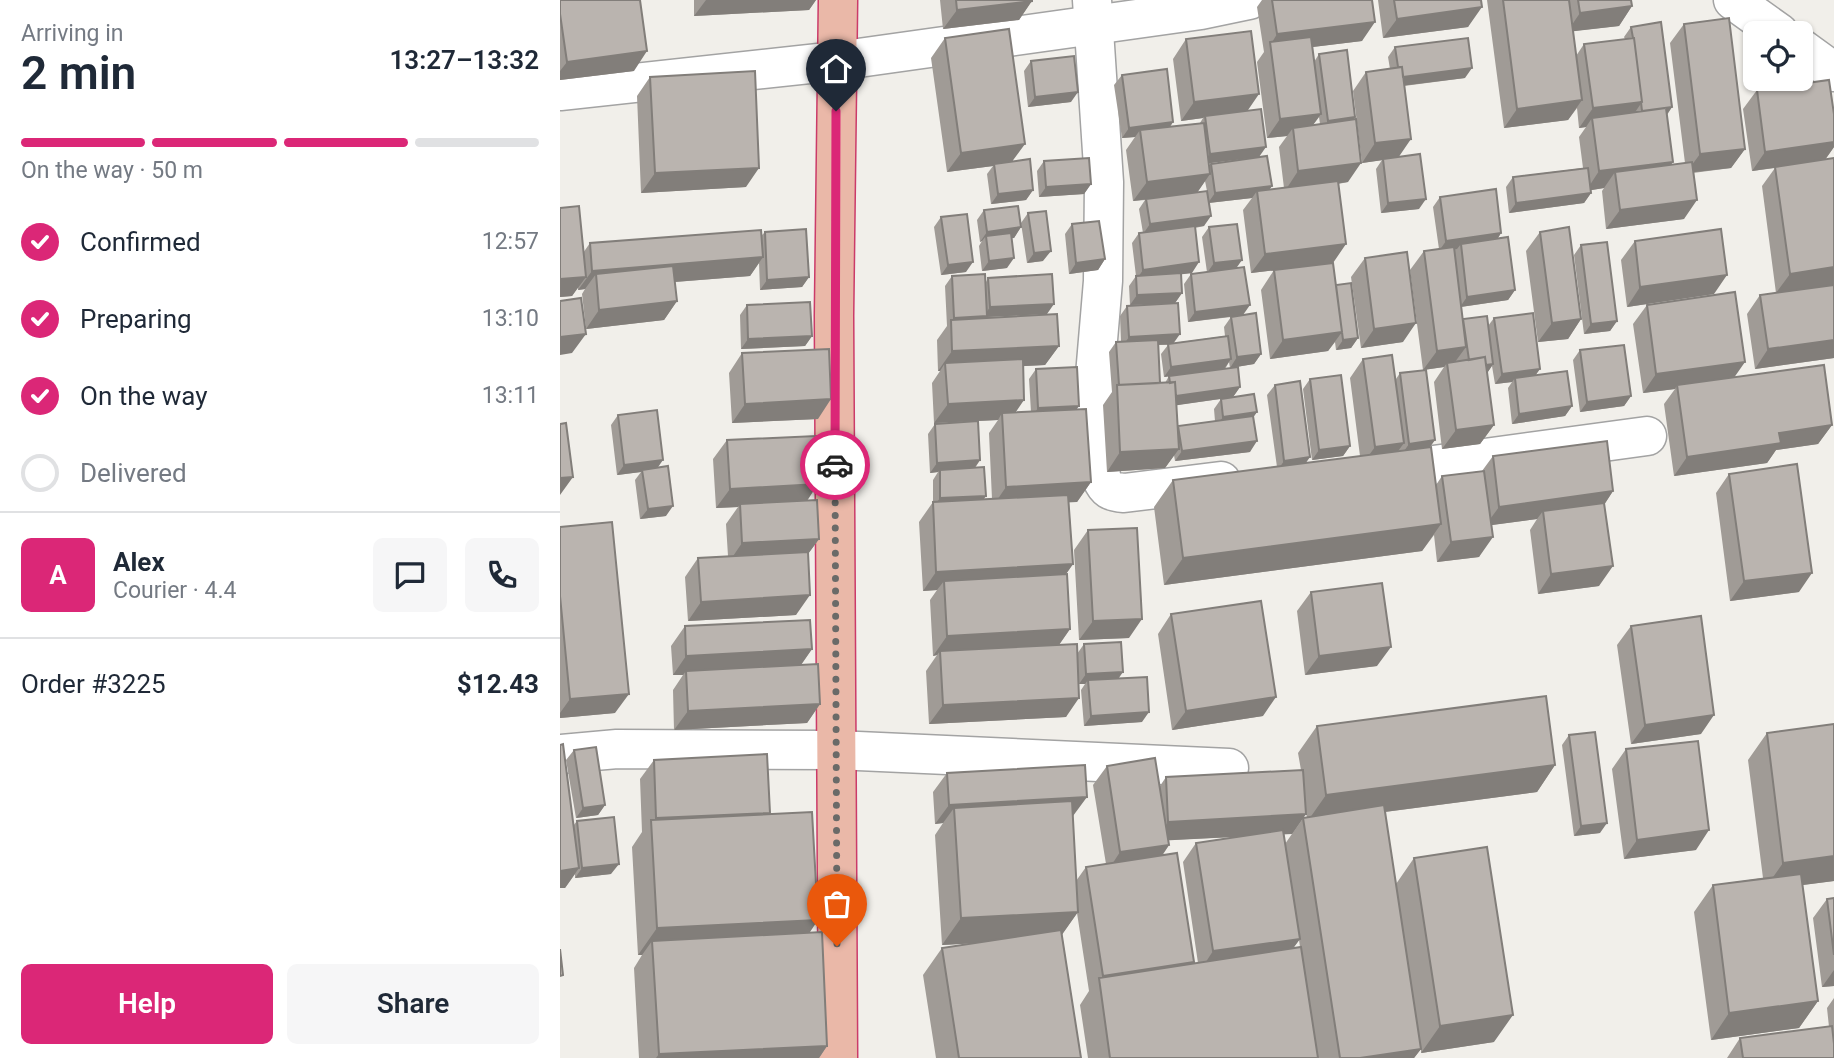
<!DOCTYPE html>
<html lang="en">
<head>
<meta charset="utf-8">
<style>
	body { margin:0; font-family:Roboto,sans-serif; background:#f6f6f7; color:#1f2937; height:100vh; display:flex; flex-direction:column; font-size:26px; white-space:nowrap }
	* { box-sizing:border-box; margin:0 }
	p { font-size:23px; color:#747a83 }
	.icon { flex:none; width:38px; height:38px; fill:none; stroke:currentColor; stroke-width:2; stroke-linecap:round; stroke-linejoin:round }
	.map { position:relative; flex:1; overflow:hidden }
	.details { display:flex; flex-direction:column; background:#fff; width:560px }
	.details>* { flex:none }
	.controls { position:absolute; left:1183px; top:21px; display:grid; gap:14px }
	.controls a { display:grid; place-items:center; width:70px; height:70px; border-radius:10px; background:#fff; box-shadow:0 2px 5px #0004; font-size:35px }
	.pin { position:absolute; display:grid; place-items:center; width:60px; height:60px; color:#fff; margin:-72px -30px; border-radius:50% 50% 50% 0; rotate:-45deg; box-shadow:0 0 7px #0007 }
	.pin .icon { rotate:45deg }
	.courier { position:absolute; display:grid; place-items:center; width:70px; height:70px; margin:-35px; border:5px solid #db2777; border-radius:50%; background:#fff; color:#222; box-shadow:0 2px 9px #0007 }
	.head em { font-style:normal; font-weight:600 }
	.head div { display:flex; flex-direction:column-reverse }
	.head { display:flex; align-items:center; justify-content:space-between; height:119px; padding:0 21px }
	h1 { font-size:46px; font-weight:600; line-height:52px }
	.bar { display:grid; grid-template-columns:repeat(4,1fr); gap:10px 7px; align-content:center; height:84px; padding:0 21px }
	.bar i { height:9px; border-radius:5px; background:#e0e1e3 }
	.bar .active { background:#db2777 }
	.bar p { grid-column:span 4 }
	.line { display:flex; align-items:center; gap:18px; padding:0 21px; border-top:2px solid #e0e1e3 }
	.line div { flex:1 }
	.round { display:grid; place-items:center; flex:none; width:74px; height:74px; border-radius:10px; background:#f6f6f7 }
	ol { padding:0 21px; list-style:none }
	li { display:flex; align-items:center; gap:21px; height:77px }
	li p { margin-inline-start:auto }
	li .icon { padding:7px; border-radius:50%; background:#db2777; color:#fff; stroke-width:4 }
	li:last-child { color:#747a83 }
	li i { width:38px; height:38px; border:4px solid #e0e1e3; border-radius:50% }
	.action { display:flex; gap:14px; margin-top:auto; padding:14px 21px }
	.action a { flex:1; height:80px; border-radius:10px; background:#db2777; color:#fff; font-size:28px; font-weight:600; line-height:80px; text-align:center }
	.action a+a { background:#f6f6f7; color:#1f2937 }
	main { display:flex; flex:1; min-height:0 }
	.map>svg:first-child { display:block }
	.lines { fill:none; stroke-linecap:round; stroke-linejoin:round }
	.minor-casing { stroke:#a3a3a3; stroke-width:41 }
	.tertiary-casing { stroke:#a3a3a3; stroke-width:41 }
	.trunk-casing { stroke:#cb3b69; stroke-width:41 }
	.minor { stroke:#fff; stroke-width:38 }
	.tertiary { stroke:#fff; stroke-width:38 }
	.trunk { stroke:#eab8a8; stroke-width:38 }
	.wall { fill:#a09b96; fill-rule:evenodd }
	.shaded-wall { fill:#827e7a }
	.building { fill:#bab4af; stroke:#827e7a; stroke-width:2 }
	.done { stroke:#6a6a68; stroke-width:7; stroke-dasharray:0 12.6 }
	.route { stroke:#db2777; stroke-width:9 }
</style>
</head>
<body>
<main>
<section class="details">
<div class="head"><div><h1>2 min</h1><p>Arriving in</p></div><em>13:27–13:32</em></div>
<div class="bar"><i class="active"></i><i class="active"></i><i class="active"></i><i></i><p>On the way · 50 m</p></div>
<ol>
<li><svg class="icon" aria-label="check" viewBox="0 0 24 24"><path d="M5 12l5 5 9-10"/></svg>Confirmed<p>12:57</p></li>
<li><svg class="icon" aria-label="check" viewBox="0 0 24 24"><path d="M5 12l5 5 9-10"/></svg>Preparing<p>13:10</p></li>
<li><svg class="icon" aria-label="check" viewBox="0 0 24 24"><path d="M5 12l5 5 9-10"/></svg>On the way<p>13:11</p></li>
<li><i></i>Delivered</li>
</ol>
<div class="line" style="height:126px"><b class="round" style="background:#db2777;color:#fff">A</b><div><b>Alex</b><p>Courier · 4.4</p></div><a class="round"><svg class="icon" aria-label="chat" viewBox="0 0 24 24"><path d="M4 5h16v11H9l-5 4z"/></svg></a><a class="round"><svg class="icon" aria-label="phone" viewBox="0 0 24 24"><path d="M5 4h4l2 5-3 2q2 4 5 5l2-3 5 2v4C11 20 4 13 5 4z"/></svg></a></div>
<div class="line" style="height:91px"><div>Order #3225</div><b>$12.43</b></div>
<div class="action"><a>Help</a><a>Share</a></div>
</section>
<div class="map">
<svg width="1274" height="1058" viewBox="0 0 1274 1058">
	<rect width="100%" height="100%" fill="#f1efea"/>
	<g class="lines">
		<defs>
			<path id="minor" d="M532 0 544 182 543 281 534 387 541 477C546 490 551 492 564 493L661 481
				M0 91 277 61
				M822 469 859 467 1087 436
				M0 754 57 749 276 750 669 768"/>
			<path id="tertiary" d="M1173 0 1219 33
				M1241 48 1274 72
				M277 61 641 10 689 0"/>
			<path id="trunk" d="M278 1058 274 316 278 0"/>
		</defs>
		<!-- minor casing -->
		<use href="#minor" class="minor-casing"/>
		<!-- tertiary casing -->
		<use href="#tertiary" class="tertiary-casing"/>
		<!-- trunk casing -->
		<use href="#trunk" class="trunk-casing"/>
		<!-- minor -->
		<use href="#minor" class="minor"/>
		<!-- tertiary -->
		<use href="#tertiary" class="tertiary"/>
		<!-- trunk -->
		<use href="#trunk" class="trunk"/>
	</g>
	<!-- wall -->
	<path class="wall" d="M0 0 74 71 0 80Z
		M134 0H256L249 10 134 16Z
		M380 0H472L459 20 383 29Z
		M702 0H812L802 41 752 47 754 62 759 54 794 120 788 182 778 184 773 263 776 286 798 338 791 348 776 350 775 342 768 351 710 359 701 290 714 270H716L691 273 683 210 692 198 649 203 644 226 635 228 632 273 621 274 622 293 615 303 570 305 569 286 576 276 572 243 579 233H583L579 209 585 200 573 201 566 150 575 137 562 138 554 85 562 75 613 122 610 127 640 123 643 118 621 121 613 59 626 39 687 111 699 157 649 163V167L651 164 712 186 709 190 724 188 719 147 727 136 707 138 697 62 704 52 697 7ZM759 117 760 124 753 125ZM645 181 647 191 637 192Z
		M818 0H921L908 27 823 38Z
		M927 0H1071L1072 6 1059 26 1013 31 1016 56 1024 44 1065 39 1064 37 1071 27 1112 107 1107 115 1113 162 1110 165 1125 163 1110 43 1124 24 1185 149 1171 168 1133 173 1124 219 1046 229 1042 191 1044 188 1031 190V193L1024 203 949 213 946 187 953 177 1023 168 1019 137 1026 127 1019 128 1017 108 1008 120 944 128Z
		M385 38 453 161 473 190 466 200 431 204 427 174 433 166 387 172 371 58Z
		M835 47 905 78 844 86 839 157 859 209 821 213 816 169 822 160 802 163 793 91 806 72 830 69 828 57Z
		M471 61 511 102 468 107 464 71Z
		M90 77 186 187 81 193 77 96Z
		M1197 90 1274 114V147L1265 160 1274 285V358L1195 369 1187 314 1200 295 1216 293 1202 186 1215 168 1192 171 1183 109Z
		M484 161 531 184 524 194 479 197 477 171Z
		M880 197 941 233 938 238 955 290 948 300 901 307 903 320 928 326 934 318 976 375 1012 406 1005 416 952 424 948 388 952 382 935 384 932 366 927 373 934 425 920 444 882 449 874 382 884 367 863 370 850 270 864 251 879 249 873 207Z
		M0 208 23 253 30 243 201 236 205 232 249 277 242 287 200 290 199 263 190 276 115 282 117 301 104 320 26 329 22 294 25 289 18 290V287L12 296 0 297Z
		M424 210 461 227 454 238H452L447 268 422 271 419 246 422 241 420 242 417 220Z
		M468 213 483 261 467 263 461 223Z
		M381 217 406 272 381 275 374 227Z
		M512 224 545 259 538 270 509 274 505 234Z
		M649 227 677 268 683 315 701 354 694 364 670 368 669 362 665 369 680 387 673 397 697 412 693 417 690 452 615 461 614 455 605 468 547 472 543 405 552 392 549 352 556 342 561 341 560 316 567 306 613 343 665 336 664 327 671 317 628 322 624 284 631 274 647 272 642 237ZM598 345H608L601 354 604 377 609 376 605 383H600ZM661 399 654 409 655 421 617 427 616 405Z
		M980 232 1021 319 1008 339 978 342 966 251Z
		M1075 241 1154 294 1067 307 1061 260Z
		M1021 245 1057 321 1050 331 1024 334 1014 255Z
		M805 258 843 342 801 348 791 277Z
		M392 276 426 282 428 278 487 314 426 317V318L499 346 485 365 463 366 456 413 471 412 469 379 476 369 516 409 531 482 517 502H509L513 564 506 574 510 629 499 645 517 654 524 644 558 678 582 722 524 726 521 690 525 684H519L506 717 369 724 366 671 377 655 373 656 370 600 377 590 363 591 359 522 373 502V480L378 472 370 473 368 434 375 424 420 460 415 468 423 500 432 499 429 433 438 420 374 423 372 383 380 371H378L377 340 387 326 385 286Z
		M187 305 252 336 245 346 181 349 180 315Z
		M1087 305 1175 377 1272 425 1258 444 1216 450 1207 463 1114 476 1104 404 1115 389 1083 393 1073 324Z
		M1020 350 1071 396 1064 406 1020 412 1013 360Z
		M182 353 258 419 172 423 169 373Z
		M803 359 836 379 840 373 870 447 876 485 882 476 922 471 933 456 1053 491 1044 505 1039 586 978 594 970 530 977 519 931 525 919 557 877 562 874 535 862 551 604 585 594 507 613 480 717 467 707 395 715 385 745 463 800 456 790 378Z
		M750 379 790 446 783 456 752 460 743 389Z
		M58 415 97 468 106 516 80 519 75 480 81 472 57 475 51 425Z
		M167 440 247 501 259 539 248 554 236 615 128 621 125 577 138 558 168 556 166 524 178 507 156 508 153 459Z
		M1169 474 1239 592 1170 601 1156 493Z
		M0 527 55 713 0 718Z
		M528 530 569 638 519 640 514 550Z
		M751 592 817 666 745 675 737 611Z
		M611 614 703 716 612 730 598 634Z
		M125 626 252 649 241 665 260 704 247 723 114 730 113 690 123 675H113L111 646Z
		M1071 626 1141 734 1071 744 1057 645Z
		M1274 724V881L1242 885 1258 1001 1239 1028 1151 1040 1134 912 1153 885 1203 878 1188 760 1207 733Z
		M757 726 995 765 977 792 825 812 836 884 854 858 934 1042 861 1053V1049L854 1058H528L520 1005 529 991 517 913 502 934 521 1058H376L363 975 382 948 413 943 382 945 375 835 383 823 375 824 373 792 387 773 513 816 516 881 526 867 546 864 533 785 547 766 600 786 606 777 741 770 738 753ZM745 805 747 818H743L725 844 724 834H732L746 814ZM673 837 636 843 623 862 638 963H632L634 962 602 856 609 845 608 840ZM739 940 740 947 733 948Z
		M1009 735 1040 833 1014 836 1002 745Z
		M1066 749 1136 850 1064 859 1052 769Z
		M14 750 45 805 38 815 16 818 6 760Z
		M94 760 210 813 209 814 249 933 267 1046 259 1058H79L74 968 82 955H78L72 847 82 832 80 779Z
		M17 821 51 874 15 878V874L5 888 13 826Z
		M1274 898V986L1262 987 1253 918 1267 899Z
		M1274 998V1058H1167L1180 1038 1269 1027 1267 1008Z"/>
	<!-- shaded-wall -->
	<path class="shaded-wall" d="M146 0H256L249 10 134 16Z
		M472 1 459 20 383 29 397 10Z
		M1072 6 1059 26 1007 32 1020 13Z
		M922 7 908 27 823 38 837 19Z
		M815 22 802 41 712 52 711 44 717 34Z
		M87 51 74 71 0 80V71L7 62Z
		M912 68 905 78 832 87 839 77Z
		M518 92 511 102 468 107 475 97Z
		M699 94 686 113 645 116 643 118 621 121 634 102Z
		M1022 100 1008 120 944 128 957 109Z
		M1082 102 1069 121 1032 118 1026 127 1019 128 1033 108Z
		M1112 107 1105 117 1082 111Z
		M761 114 747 133 733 128 727 136 707 138 720 119Z
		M795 117 788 127 761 131 768 121Z
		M613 122 606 132 580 130 575 137 562 138 569 128Z
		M851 139 838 158 802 163 815 143Z
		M1274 142V147L1264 161 1192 171 1205 152Z
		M465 144 451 163 434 164 433 166 387 172 401 153Z
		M706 147 699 157 643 164 650 154Z
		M1185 149 1171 168 1126 173 1140 154Z
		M1113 162 1099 181 1055 172 1044 188 1026 191 1039 171Z
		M801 163 788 182 725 191 738 171Z
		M199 168 186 187 81 193 95 173Z
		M650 174 637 193 573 201 587 182Z
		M531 184 524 194 479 197 486 187Z
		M712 186 705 196 697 191 692 198 648 203 655 193Z
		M473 190 466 200 431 204 438 194Z
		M1031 193 1024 203 949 213 956 203Z
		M866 199 859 209 821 213 828 203Z
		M1137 200 1124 219 1046 229 1060 210Z
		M651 216 644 226 583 234 590 224Z
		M461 227 454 238 426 241V236L422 241 420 242 427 232Z
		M941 233 934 244H901L897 249 879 251 886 241Z
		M786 244 773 263 691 273 705 254Z
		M491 251 483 261 467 263 474 253Z
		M203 257 190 276 37 288 36 274 25 289 18 290 32 271Z
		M454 258 447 268 422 271 429 261Z
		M545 259 538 270 509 274 516 263Z
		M682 260 675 270 647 273 654 263Z
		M413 262 406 272 381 275 388 265Z
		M639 262 632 273 576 280 583 270Z
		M1274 267V285L1216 293 1230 274Z
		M1167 275 1154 294 1067 307 1080 287Z
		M26 277 12 296 0 297V279Z
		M249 277 242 287 200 290 207 280Z
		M955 290 948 300 900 307 907 297Z
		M622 293 615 303 570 305 577 295Z
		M117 301 104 320 26 329 39 310Z
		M494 304 487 314 426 317 420 326 391 322 394 318 424 316 430 307Z
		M690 305 683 315 628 322 635 312Z
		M1021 319 1008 339 978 342 992 323Z
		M1057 321 1050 331 1024 334 1031 324Z
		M856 323 843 342 801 348 814 329Z
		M782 332 768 351 710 359 723 340Z
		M26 334 12 353 0 355V337Z
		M620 334 613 344 562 347 569 337Z
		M252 336 245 346 181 349 188 339Z
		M798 338 791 348 776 350 783 340Z
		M1274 340V358L1195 369 1208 349Z
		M499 346 485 365 386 370 385 363 380 371H378L392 351Z
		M906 347 892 366 887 363 884 367 863 370 877 351Z
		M701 354 694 364 670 368 677 357Z
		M671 359 664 369 604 377 611 367Z
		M1185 362 1171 382 1117 385 1115 389 1083 393 1096 374Z
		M933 364 926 375 910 368Z
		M980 369 973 379 955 378 952 382 935 384 942 374Z
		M680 387 673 397 605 407 612 397Z
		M1071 396 1064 406 1020 412 1027 402Z
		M271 399 258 419 172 423 185 404Z
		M464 400 451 419 442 413 438 420 374 423 388 404Z
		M519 406 512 416 471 418 478 408Z
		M1012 406 1005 416 952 424 959 414Z
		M697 412 690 422 656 427 663 417Z
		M934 425 920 444 882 449 896 430Z
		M1272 425 1258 444 1216 450 1207 463 1114 476 1127 457 1219 433Z
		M875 440 868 450 842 454 849 444Z
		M697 441 690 452 615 461 622 451Z
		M844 443 830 462 801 466 815 447Z
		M790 446 783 456 752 460 759 450Z
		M619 449 605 468 547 472 560 452Z
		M750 457 743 467 717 471 724 461Z
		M103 460 96 470H82L81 472 57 475 64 465Z
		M420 460 413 470H380L378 472 370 473 377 463Z
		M13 477 0 495V478Z
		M531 482 517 502 433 506 446 487Z
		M258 484 245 504H180L178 507 156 508 170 489Z
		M1053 491 1040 511H983L977 519 925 526 939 507Z
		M426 496 419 506 373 508 380 498Z
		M113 506 106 516 80 519 88 509Z
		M881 524 862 551 604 585 623 558Z
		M933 537 919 557 877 562 891 542Z
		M259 539 245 558 169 562 182 543Z
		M513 564 499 584 384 581 377 590 363 591 376 572Z
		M1053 566 1039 586 978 594 991 574Z
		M1252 573 1239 592 1170 601 1184 581Z
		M250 595 236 615 128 621 141 602Z
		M582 619 569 638 519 640 533 621Z
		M510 629 496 649 380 651 377 655 373 656 387 636Z
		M831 647 817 666 745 675 759 656Z
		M252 649 238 669 126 671 123 675H113L126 656Z
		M563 672 556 682 528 680 525 684H519L526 674Z
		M69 694 55 713 0 718V713L10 699Z
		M716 697 703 716 612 730 626 711Z
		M519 698 506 717 369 724 383 705Z
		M260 704 247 723 114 730 128 711Z
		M589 712 582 722 524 726 531 716Z
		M1154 715 1141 734 1071 744 1085 725Z
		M995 765 977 792 747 822 766 795Z
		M527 797 513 816 394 808 383 823 375 824 389 805Z
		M45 805 38 815 16 818 23 808Z
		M210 813 196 832 91 825 96 818Z
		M746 814 732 834 595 841 608 822Z
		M1047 823 1040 833 1014 836 1021 826Z
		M1149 830 1136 850 1064 859 1077 840Z
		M609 845 596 864 547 872 560 852Z
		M1274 856V881L1204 890 1223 863Z
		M59 864 51 874 15 878 22 868Z
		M19 868 5 888H0V871Z
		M518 912 499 939 382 945 401 918Z
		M258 920 240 947 92 941 82 955H78L97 928Z
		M740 939 726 958 640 971 653 951Z
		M634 962 620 981 539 982 543 976Z
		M1274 970V986L1262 987Z
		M1258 1001 1239 1028 1151 1040 1169 1013Z
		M953 1015 934 1042 861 1053 880 1026Z
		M267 1046 259 1058H96L99 1054Z
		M861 1049 854 1058H800Z"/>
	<!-- building -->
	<path class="building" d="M0 0H80L87 51 7 62 0 14Z
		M396 0H472V1L397 10Z
		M712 0H812L815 22 717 34Z
		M834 0H921L922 7 837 19Z
		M943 0H1009L1022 100 957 109Z
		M1018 0H1071L1072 6 1020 13Z
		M1169 18 1185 149 1140 154 1124 24Z
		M1101 22 1112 107 1082 111 1081 102H1082L1074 38H1073L1071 27Z
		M449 29 465 144 401 153 385 38Z
		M691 31 699 94 634 102 626 39Z
		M751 37 761 114 720 119 710 42Z
		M908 38 912 68 843 77 842 67H838L835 47Z
		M1074 38 1082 102 1033 108 1024 44Z
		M787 50 795 117 768 121 759 54Z
		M514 56 518 92 475 97 471 61Z
		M842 67 851 139 815 143 806 72Z
		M607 69 613 122 569 128 562 75Z
		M195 71 199 168 95 173 90 77Z
		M1269 80 1274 114V142L1205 152 1197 90Z
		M1106 108 1113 162 1039 171 1032 118Z
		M701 109 706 147 650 154 645 116Z
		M796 119 801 163 738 171 733 128Z
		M644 123 650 174 587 182 580 130Z
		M860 154 866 199 828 203 823 159Z
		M707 156 712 186 655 193 651 164Z
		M529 158 531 184 486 187 484 161Z
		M1274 158V267L1230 274 1215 167Z
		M470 159 473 190 438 194 434 164Z
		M1132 162 1137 200 1060 210 1055 172Z
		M1028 168 1031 193 956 203 953 177Z
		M778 181 786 244 705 254 697 191Z
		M936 189 941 233 886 241 880 197Z
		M647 191 651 216 590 224 586 199Z
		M19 206 26 277 0 279V208Z
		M458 206 461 227 427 232 424 210Z
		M486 211 491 251 474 253 468 213Z
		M407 214 413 262 388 265 381 217Z
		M539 221 545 259 516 263 512 224Z
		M677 224 682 260 654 263 649 227Z
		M635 226 639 262 583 270 579 233Z
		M1009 227 1021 319 992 323 980 232Z
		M246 229 249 277 207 280 205 232Z
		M1161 229 1167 275 1080 287 1075 241Z
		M201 230 203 257 32 271 30 243Z
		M451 233 454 258 429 261 426 236Z
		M948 237 955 290 907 297 901 244Z
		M1047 242 1057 321 1031 324 1021 245Z
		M894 247 906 347 877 351 864 251Z
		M847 252 856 323 814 329 805 258Z
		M773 263 782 332 723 340 714 270Z
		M113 266 117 301 39 310 36 274Z
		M684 267 690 305 635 312 631 274Z
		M621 273 622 293 577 295 576 276Z
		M425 274 427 316 394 318 392 276Z
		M492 274 494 304 430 307 428 278Z
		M791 283 798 338 783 340 776 285Z
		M1274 285V340L1208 349 1200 295Z
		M1175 292 1185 362 1096 374 1087 305Z
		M21 298 26 334 0 337V301Z
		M250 302 252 336 188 339 187 305Z
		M618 303 620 334 569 337 567 306Z
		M696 313 701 354 677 357 671 317Z
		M973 313 980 369 942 374 934 318Z
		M497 314 499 346 392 351 391 320Z
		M927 316 933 364 926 365 925 357 909 360 903 319Z
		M668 336 671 359 611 367 608 344Z
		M598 340 600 383 559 385 556 342Z
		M1064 345 1071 396 1027 402 1020 350Z
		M269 349 271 399 185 404 182 353Z
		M832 355 844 443 815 447 803 359Z
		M925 357 934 425 896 430 887 363Z
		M463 359 464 400 388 404 385 363Z
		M1264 365 1272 425 1219 433 1221 443 1127 457 1117 385Z
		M517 367 519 406 478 408 476 369Z
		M678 367 680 387 616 396 615 382 610 383 609 376Z
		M866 370 875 440 849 444 840 373Z
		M1007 371 1012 406 959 414 955 378Z
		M781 375 790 446 759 450 750 379Z
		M740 381 750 457 724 461 715 385Z
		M615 382 619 449 560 452 557 385Z
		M694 394 697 412 663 417 661 399Z
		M526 409 531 482 446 487 442 413Z
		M97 410 103 460 64 465 58 415Z
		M693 416 697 441 622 451 618 426Z
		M418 421 420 460 377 463 375 424Z
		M6 423 13 477 0 478V424Z
		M256 436 258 484 170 489 167 440Z
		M1047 441 1053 491 939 507 933 456Z
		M871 447 881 524 623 558 613 480Z
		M1237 464 1252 573 1184 581 1169 474Z
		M108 466 113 506 88 509 82 470Z
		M424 467 426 496 380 498V470Z
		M924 471 933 537 891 542 882 476Z
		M508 495 513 564 376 572 373 502Z
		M257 500 259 539 182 543 180 504Z
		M1044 503 1053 566 991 574 983 511Z
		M52 522 69 694 10 699 0 596V527Z
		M577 528 582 619 533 621 528 530Z
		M248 552 250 595 141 602 138 558Z
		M507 574 510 629 387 636 384 581Z
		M822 583 831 647 759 656 751 592Z
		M701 601 716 697 626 711 611 614Z
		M1141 616 1154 715 1085 725 1071 626Z
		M250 620 252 649 126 656 125 626Z
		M561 642 563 672 526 674 524 644Z
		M517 644 519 698 383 705 380 651Z
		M258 664 260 704 128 711 126 671Z
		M587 677 589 712 531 716 528 680Z
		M986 696 995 765 766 795 757 726Z
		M1274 724V856L1223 863 1207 733Z
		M1035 732 1047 823 1021 826 1009 735Z
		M1138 741 1149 830 1077 840 1066 749Z
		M3 744 19 868 0 871V745Z
		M36 747 45 805 23 808 14 750Z
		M207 754 210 813 96 818 94 760Z
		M595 758 609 845 560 852 547 766Z
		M525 765 527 797 389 805 387 773Z
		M743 770 746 814 608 822 606 777Z
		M512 801 518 912 401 918 394 808Z
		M824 805 861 1049 800 1058H780L743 818Z
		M252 812 258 920 97 928 91 820Z
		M54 817 59 864 22 868 17 821Z
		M723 830 740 939 653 951 636 843Z
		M927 847 953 1015 880 1026 854 858Z
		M617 853 634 962 543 976 526 867Z
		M1241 874 1258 1001 1169 1013 1153 885Z
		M1274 898V955L1267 899Z
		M501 930 521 1058H399L382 948Z
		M262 932 267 1046 99 1054 92 941Z
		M741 947 758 1058H550L539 978Z
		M0 949 3 975 0 976Z
		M1272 1026 1274 1044V1058H1183L1180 1038Z"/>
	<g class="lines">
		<!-- done -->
		<path class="done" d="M275 465 277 946"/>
		<!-- route -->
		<path class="route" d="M275 465 276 111"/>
	</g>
</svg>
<div class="controls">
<a><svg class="icon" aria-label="locate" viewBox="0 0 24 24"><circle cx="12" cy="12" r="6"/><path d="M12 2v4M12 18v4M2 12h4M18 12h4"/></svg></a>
</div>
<div class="pin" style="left:277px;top:946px;background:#ea580c"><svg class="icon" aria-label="bag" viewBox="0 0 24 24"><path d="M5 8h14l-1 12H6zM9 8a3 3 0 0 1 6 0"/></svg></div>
<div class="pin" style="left:276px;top:111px;background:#1f2937"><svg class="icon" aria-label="home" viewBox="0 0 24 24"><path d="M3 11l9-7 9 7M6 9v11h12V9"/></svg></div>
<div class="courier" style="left:275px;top:465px"><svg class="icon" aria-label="car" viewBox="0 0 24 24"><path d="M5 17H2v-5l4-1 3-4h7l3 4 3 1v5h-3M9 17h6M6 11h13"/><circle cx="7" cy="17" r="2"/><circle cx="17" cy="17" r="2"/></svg></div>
</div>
</main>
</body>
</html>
